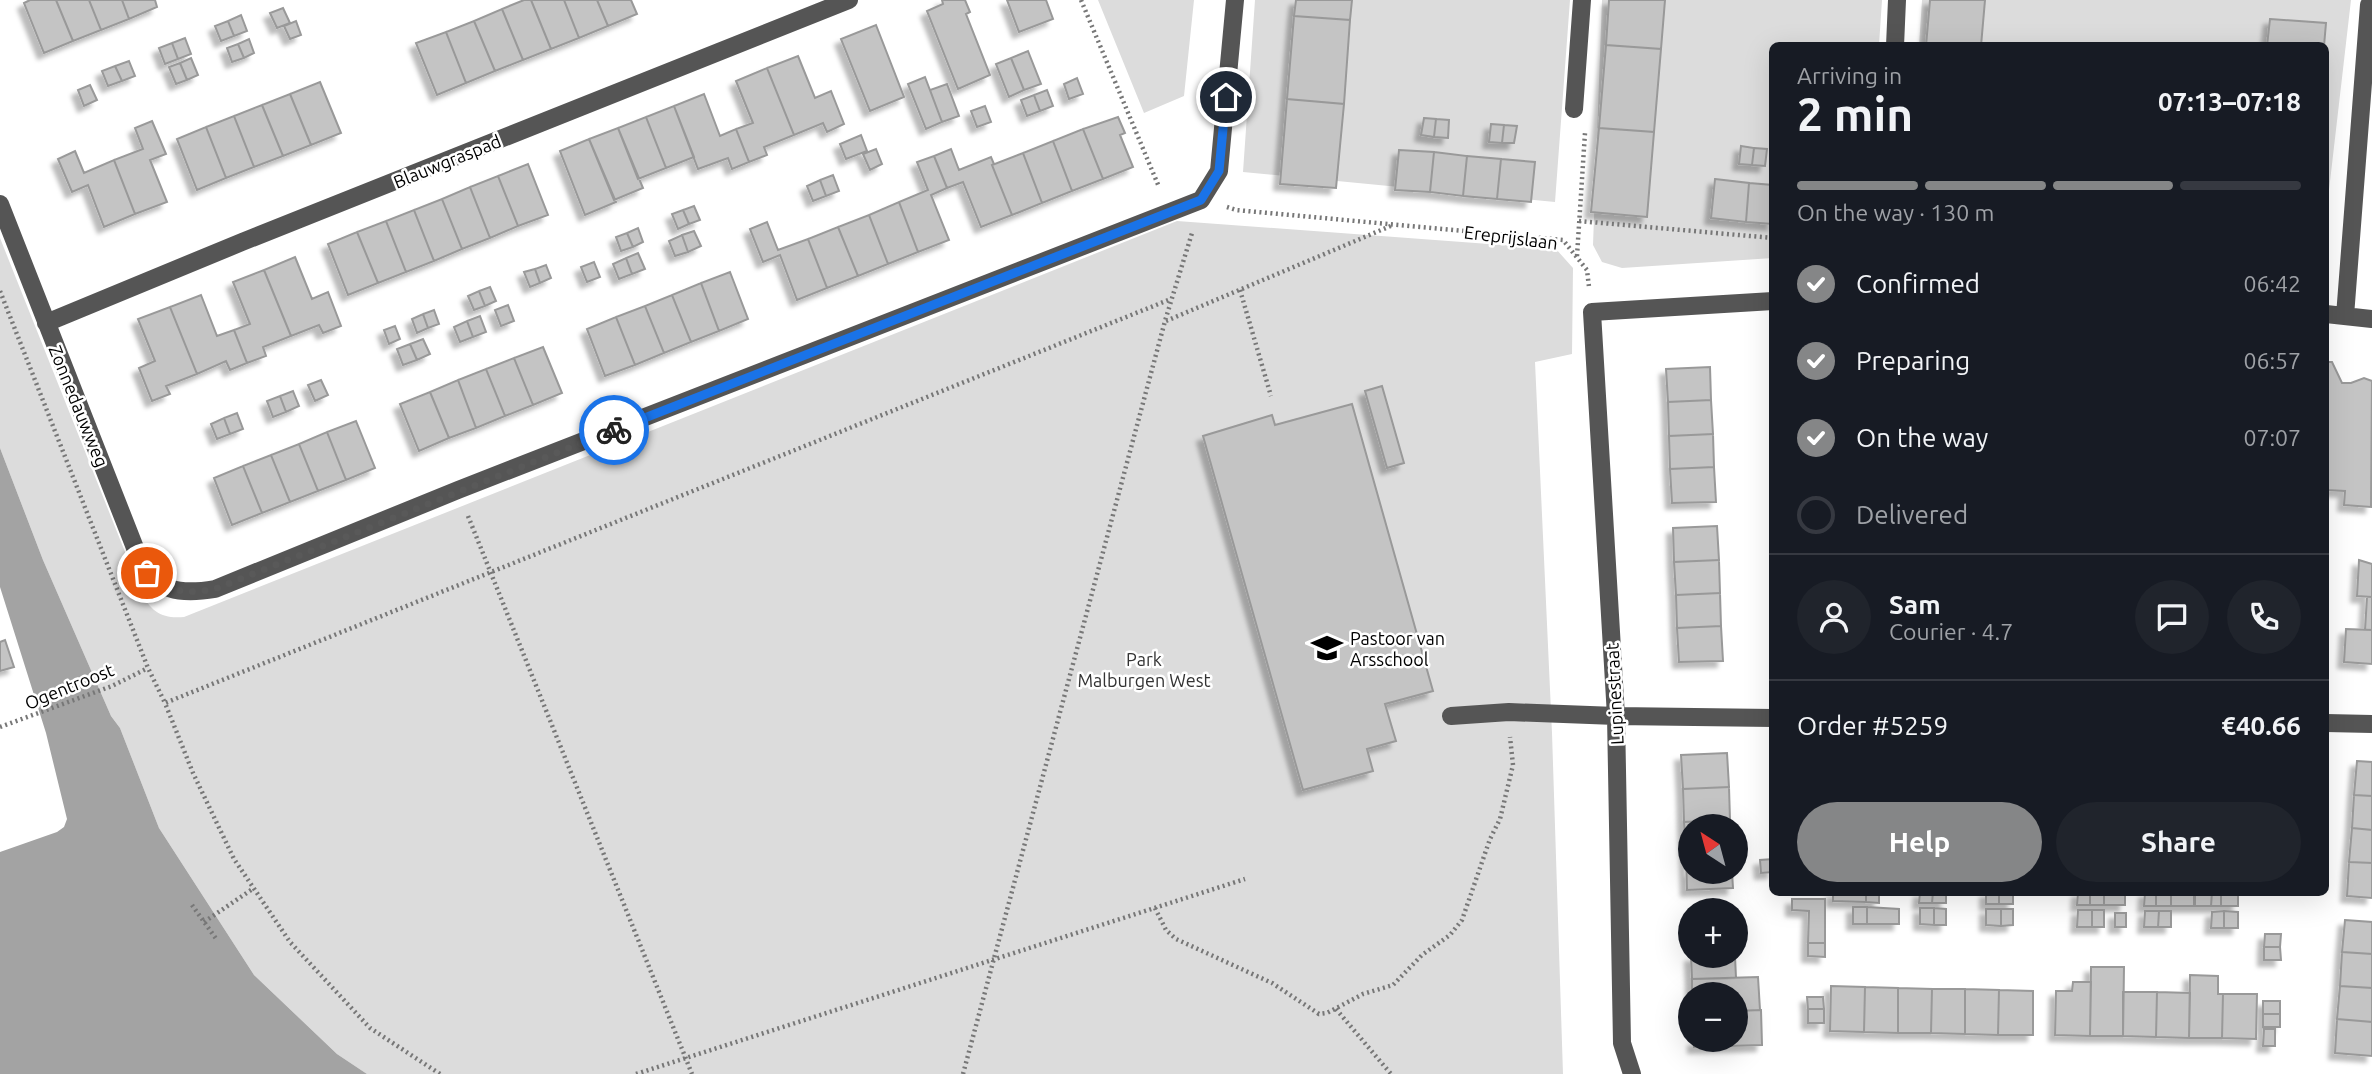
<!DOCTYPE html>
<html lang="en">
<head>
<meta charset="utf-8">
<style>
	body { margin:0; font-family:Ubuntu,sans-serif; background:#20242c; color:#f1f3f6; height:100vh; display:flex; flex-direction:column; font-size:26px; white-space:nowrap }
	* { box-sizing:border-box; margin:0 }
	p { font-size:23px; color:#9ea1a6 }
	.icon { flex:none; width:38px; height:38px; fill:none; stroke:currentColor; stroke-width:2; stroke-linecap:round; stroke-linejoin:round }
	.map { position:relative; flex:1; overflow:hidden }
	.details { position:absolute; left:1769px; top:42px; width:560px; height:854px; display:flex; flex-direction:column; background:#171b24; border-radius:10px; box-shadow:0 7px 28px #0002 }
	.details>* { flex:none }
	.needle { width:46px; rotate:324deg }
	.buttons { position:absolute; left:1678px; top:814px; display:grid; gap:14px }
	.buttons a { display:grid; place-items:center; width:70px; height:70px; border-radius:50%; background:#171b24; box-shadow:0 7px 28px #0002; font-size:35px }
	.pin { position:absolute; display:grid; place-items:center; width:60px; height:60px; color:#fff; margin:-30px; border:4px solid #fff; border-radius:50%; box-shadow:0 2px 7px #0007 }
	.courier { position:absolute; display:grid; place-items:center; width:70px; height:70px; margin:-35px; border:5px solid #1a73e8; border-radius:50%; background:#fff; color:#222; box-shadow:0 2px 9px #0007 }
	.overview em { font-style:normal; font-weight:600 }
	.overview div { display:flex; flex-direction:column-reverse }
	.overview { display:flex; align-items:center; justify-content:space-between; height:119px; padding:0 28px }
	h1 { font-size:46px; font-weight:600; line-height:52px }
	.bar { display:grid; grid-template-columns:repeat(4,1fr); gap:10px 7px; align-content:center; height:84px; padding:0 28px }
	.bar i { height:9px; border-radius:5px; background:#363941 }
	.bar .selected { background:#858687 }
	.bar p { grid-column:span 4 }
	.line { display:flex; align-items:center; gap:18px; padding:0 28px; border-top:2px solid #363941 }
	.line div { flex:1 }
	.round { display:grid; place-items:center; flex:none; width:74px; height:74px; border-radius:37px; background:#20242c }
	ol { padding:0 28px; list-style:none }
	li { display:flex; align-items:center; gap:21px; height:77px }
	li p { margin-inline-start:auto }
	li .icon { padding:7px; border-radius:50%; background:#858687; color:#fff; stroke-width:4 }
	li:last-child { color:#9ea1a6 }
	li i { width:38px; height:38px; border:4px solid #363941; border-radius:50% }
	.action { display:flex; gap:14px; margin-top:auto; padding:14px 28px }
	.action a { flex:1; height:80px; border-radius:42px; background:#858687; color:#fff; font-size:28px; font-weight:600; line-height:80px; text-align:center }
	.action a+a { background:#20242c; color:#f1f3f6 }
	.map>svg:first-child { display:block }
	.green { fill:#dcdcdc }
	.water { fill:#a3a3a3 }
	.building { fill:#c4c4c4; stroke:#999; stroke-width:2; filter:url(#shadow) }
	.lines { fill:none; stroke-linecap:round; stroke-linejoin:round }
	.path { stroke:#777; stroke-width:4.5; stroke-dasharray:2 3.5; stroke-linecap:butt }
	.minor { stroke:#555; stroke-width:18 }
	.done { stroke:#595959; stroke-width:7; stroke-dasharray:0 12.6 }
	.route { stroke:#1a73e8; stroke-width:9 }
	.labels { text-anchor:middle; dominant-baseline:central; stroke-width:5; stroke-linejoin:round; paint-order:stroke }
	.street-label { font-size:18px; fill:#000; stroke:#fff }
	.poi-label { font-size:18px; fill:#000; stroke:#fff; text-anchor:start }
	.park-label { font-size:18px; fill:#333; stroke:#fff }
</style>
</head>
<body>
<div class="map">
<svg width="2372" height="1074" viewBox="0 0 2372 1074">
	<defs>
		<filter id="shadow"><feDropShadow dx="-6" dy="6" stdDeviation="2" flood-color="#0004"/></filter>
	</defs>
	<rect width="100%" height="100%" fill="#fff"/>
	<!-- green -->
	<path class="green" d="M1098 0H1194L1184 96 1144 113Z
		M1255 0H1570L1555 202 1243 172Z
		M1602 0H1882L1879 45 1773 46V258L1622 268 1602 262 1593 245Z
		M1922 0H2351L2326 216V46H1919Z
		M1177 221 1556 249 1573 268 1572 354 1535 362 1552 733 1563 1074H367L337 1054 254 975 159 828 120 728 111 716 43 560 0 448V238L141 592C151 612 162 619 184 617Z"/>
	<!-- water -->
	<path class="water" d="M0 448 43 560 111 716 120 728 159 828 254 975 337 1054 367 1074H0V852L57 832 64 827 67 819 46 733 0 587Z"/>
	<!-- building -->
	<path class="building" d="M30 0H56L73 41 44 53 24 3Z
		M56 0H89L101 30 73 41Z
		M89 0H122L129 19 101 30Z
		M122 0H155L157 7 129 19Z
		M524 0H531L551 49 523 60 502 9Z
		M531 0H564L579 38 551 49Z
		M564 0H597L608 26 579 38Z
		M597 0H631L637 14 608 26Z
		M942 0H965L970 12 966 14 990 75 958 89 927 11 943 4Z
		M1007 0H1046L1053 19 1019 32Z
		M1296 0H1352L1350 20 1294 16Z
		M1609 0H1665L1661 49 1606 45Z
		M1930 0H1985L1981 46H1926Z
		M283 8 290 23 277 28 270 13Z
		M502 9 523 60 495 71 474 21Z
		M241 15 247 31 234 36 228 21Z
		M1294 16 1350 20 1344 104 1287 99Z
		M2270 19 2326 23 2324 46H2267Z
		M228 21 234 36 221 41 215 26Z
		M296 21 301 35 290 39 284 26Z
		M474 21 495 71 466 83 446 32Z
		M876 25 904 97 870 111 841 39Z
		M446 32 466 83 437 95 416 43Z
		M185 38 191 54 178 59 172 43Z
		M249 39 254 53 244 58 238 44Z
		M172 43 178 59 165 64 159 48Z
		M238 44 244 58 232 62 227 48Z
		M1606 45 1661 49 1654 132 1599 128Z
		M1028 51 1041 84 1024 90 1011 58Z
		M798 56 815 98 831 91 844 124 827 132 823 123 794 135 767 68Z
		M191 58 198 75 187 80 180 63Z
		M1011 58 1024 90 1009 97 996 64Z
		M129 61 135 76 122 81 115 66Z
		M180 63 187 80 176 84 169 67Z
		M115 66 122 81 108 86 102 71Z
		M767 68 794 135 764 147 767 155 749 162 736 129 753 123 736 81Z
		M925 77 942 122 926 129 908 84Z
		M1077 78 1083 94 1069 99 1064 84Z
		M320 82 341 133 311 145 290 94Z
		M947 84 959 116 942 122 930 90Z
		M90 85 97 100 84 106 78 90Z
		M1047 90 1053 106 1040 111 1034 95Z
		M290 94 311 145 283 156 262 105Z
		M704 94 720 136 736 129 749 162 732 169 728 158 698 169 674 106Z
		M1034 95 1040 111 1027 116 1021 100Z
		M1287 99 1344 104 1336 188 1280 184Z
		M262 105 283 156 254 167 234 116Z
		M674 106 694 157 666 168 646 117Z
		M985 106 991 122 977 127 971 111Z
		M234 116 254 167 226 178 206 127Z
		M646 117 666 168 638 179 618 128Z
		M1118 117 1125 133 1120 135 1133 167 1103 179 1083 129Z
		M1424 118 1436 119 1434 137 1421 135Z
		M1436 119 1449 120 1448 138 1434 137Z
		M152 121 166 154 150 160 167 202 135 214 114 160 143 149 135 128Z
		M1491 124 1504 125 1502 143 1489 142Z
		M1504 125 1517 126 1514 143H1502Z
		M206 127 226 178 197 190 177 139Z
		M618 128 643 188 614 200 589 139Z
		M1599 128 1654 132 1647 217 1591 212Z
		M1083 129 1103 179 1072 191 1053 141Z
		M861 135 867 151 846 159 840 144Z
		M589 139 616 202 585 215 560 151Z
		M1053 141 1072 191 1042 203 1023 153Z
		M1741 146 1754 148 1752 165 1739 164Z
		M1754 148 1767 149 1765 166 1752 165Z
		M876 149 882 164 870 170 863 154Z
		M951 149 959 170 991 157 994 164 992 165 1012 215 981 227 963 182 947 188 934 156Z
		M1399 150 1434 152 1430 192 1395 190Z
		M75 151 84 173 114 160 135 214 104 227 88 185 72 192 58 159Z
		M1434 152 1467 156 1463 196 1430 192Z
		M1023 153 1042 203 1012 215 992 165Z
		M934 156 947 188 931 195 949 240 918 252 899 202 928 190 917 162Z
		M1467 156 1501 159 1497 199 1463 196Z
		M1501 159 1535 162 1531 202 1497 199Z
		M528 164 548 215 518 226 498 176Z
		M833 175 839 191 826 196 820 180Z
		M498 176 518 226 490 238 470 187Z
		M1715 179 1749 183 1746 222 1711 218Z
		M820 180 826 196 813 201 807 186Z
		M1749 183 1773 185V224L1746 222Z
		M470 187 490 238 462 249 442 199Z
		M442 199 462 249 434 261 414 210Z
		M899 202 918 252 888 264 869 215Z
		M694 206 700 220 689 224 683 210Z
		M414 210 434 261 406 272 386 221Z
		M683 210 689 224 678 229 672 214Z
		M869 215 888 264 858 276 838 227Z
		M386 221 406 272 378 283 357 232Z
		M767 222 778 250 808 239 827 288 797 300 780 255 763 262 750 229Z
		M838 227 858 276 827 288 808 239Z
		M638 228 643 242 633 247 627 233Z
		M694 231 701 246 688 252 682 235Z
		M357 232 378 283 348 295 328 244Z
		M627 233 633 247 621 251 616 237Z
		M682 235 688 252 675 256 669 241Z
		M638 253 645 269 632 274 626 258Z
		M295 257 312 299 328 292 341 326 323 333 319 325 291 336 264 270Z
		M626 258 632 274 619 279 613 264Z
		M594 262 600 277 587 282 581 267Z
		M546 265 551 278 540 283 535 269Z
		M535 269 540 283 530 287 524 272Z
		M264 270 291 336 263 347 266 356 247 363 234 330 250 324 233 282Z
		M730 272 748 319 719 331 701 283Z
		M701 283 719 331 691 342 672 295Z
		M490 287 496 301 485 306 479 291Z
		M479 291 485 306 474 310 468 296Z
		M201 295 217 336 234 330 247 363 230 370 226 361 197 374 170 307Z
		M672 295 691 342 664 353 645 306Z
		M508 305 514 321 501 326 495 310Z
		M645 306 664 353 635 365 616 317Z
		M170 307 197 374 166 386 170 394 152 401 139 368 155 361 138 319Z
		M434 310 439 324 428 328 423 314Z
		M423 314 428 328 417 333 412 319Z
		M480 316 486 332 473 337 467 321Z
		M616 317 635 365 605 376 587 329Z
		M467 321 473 337 460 342 454 327Z
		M395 326 400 339 389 344 384 330Z
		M423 339 430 354 417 360 410 344Z
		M410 344 417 360 403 365 397 349Z
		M543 347 562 393 533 405 514 358Z
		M514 358 533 405 505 416 486 369Z
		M2326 362H2332L2342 383H2351L2364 378 2372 381 2371 507 2344 505 2345 491 2326 490Z
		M1710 367 1711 400 1668 402 1666 369Z
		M486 369 505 416 476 428 458 380Z
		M321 380 328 395 315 401 308 385Z
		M458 380 476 428 449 438 430 392Z
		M1382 386 1404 463 1387 468 1365 391Z
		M293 391 299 406 286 412 280 396Z
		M430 392 449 438 419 451 400 404Z
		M280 396 286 412 273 417 267 401Z
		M1711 400 1713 434 1669 436 1668 402Z
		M1352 404 1433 691 1385 704 1396 741 1367 749 1373 771 1303 790 1203 436 1272 415 1275 425Z
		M237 413 243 429 230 434 224 418Z
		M224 418 230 434 217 439 211 424Z
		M356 421 375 468 346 480 327 432Z
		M327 432 346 480 318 491 299 444Z
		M1713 434 1714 467 1670 469 1669 436Z
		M299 444 318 491 290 502 271 455Z
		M271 455 290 502 262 513 243 466Z
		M243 466 262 513 232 525 214 478Z
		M1714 467 1716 502 1672 503 1670 469Z
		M1717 526 1719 560 1674 562 1673 528Z
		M1719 560 1720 593 1676 595 1674 562Z
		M2359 560 2372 564V597L2357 596Z
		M1720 593 1721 626 1677 628 1676 595Z
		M2367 597H2372V630H2365Z
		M1721 626 1723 661 1679 662 1677 628Z
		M2346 629 2372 630V664L2344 662Z
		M5 640 14 667 0 671V642Z
		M1727 753 1729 787 1683 789 1681 755Z
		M2357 761 2372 762V796L2354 795Z
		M1729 787 1730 820 1684 822 1683 789Z
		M2354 795 2372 796V830L2352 828Z
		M1730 820V826H1690V855L1686 856 1684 822Z
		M2352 828 2372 830V863L2349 862Z
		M1690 855V872H1732L1733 888 1687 890 1686 856Z
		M1773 859V872L1761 873 1760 860Z
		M2349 862 2372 863V898L2347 896Z
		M1833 892H1866V902L1833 901Z
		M1866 892H1879V903L1866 902Z
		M1920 892H1933L1932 903H1919Z
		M1933 892H1946V903H1932Z
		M1986 892H1999V904H1986Z
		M1999 892H2013V904H1999Z
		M2078 892H2090V905H2077Z
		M2090 892H2104V905H2090Z
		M2104 892H2125V905H2104Z
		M2145 892H2156V906H2144Z
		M2156 892H2171V906H2156Z
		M2171 892H2194V906H2171Z
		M2195 892H2212L2211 906H2195Z
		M2212 892H2221V906H2211Z
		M2221 892H2238V906H2221Z
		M1792 899H1825V943H1808L1809 911 1792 910Z
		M1853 907H1867V924H1853Z
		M1867 907 1899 909V924H1867Z
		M1920 908H1934V925L1920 924Z
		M1934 908 1946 909V925H1934Z
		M1986 909H2001V926L1986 925Z
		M2001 909H2013V925L2001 926Z
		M2078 910H2092V927H2077Z
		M2092 910H2104V927H2092Z
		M2145 911H2159L2158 927H2144Z
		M2159 911H2171V927H2158Z
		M2224 911V928H2211L2212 912Z
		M2224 911 2238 912V928H2224Z
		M2115 913H2126V927H2115Z
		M2345 920 2372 922V954L2342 952Z
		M2265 934H2281L2280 947H2264Z
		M1808 943H1825V957L1808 956Z
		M2264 947H2280L2281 960H2264Z
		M2342 952 2372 954V988L2340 986Z
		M1691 956H1735L1736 978 1692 979Z
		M2091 967H2124L2123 1036H2090Z
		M2190 975 2218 976V994H2223L2222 1038H2189Z
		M1758 977 1760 1010 1736 1011V994H1692V979Z
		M2073 982H2091L2090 1036 2055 1035 2056 991H2072Z
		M1831 986 1865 987 1864 1032 1830 1031Z
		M2340 986 2372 988V1022L2337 1019Z
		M1865 987 1898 988V1033L1864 1032Z
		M1898 988 1932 989 1931 1033H1898Z
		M1932 989H1965V1034L1931 1033Z
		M1965 989 1999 990 1998 1035 1965 1034Z
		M1999 990 2033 991V1035H1998Z
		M2123 992H2157L2156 1037 2123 1036Z
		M2157 992 2190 993 2189 1038 2156 1037Z
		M2223 994H2257L2256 1039 2222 1038Z
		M1807 997H1823L1824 1009H1808Z
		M2263 1001H2280V1014H2263Z
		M1808 1009H1824V1023H1808Z
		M1761 1010 1762 1045 1694 1047V1040H1736V1011Z
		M2263 1014H2280V1027H2263Z
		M2337 1019 2372 1022V1056L2335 1053Z
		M2264 1029H2275V1046H2263Z"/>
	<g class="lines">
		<!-- path -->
		<path class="path" d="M1081 0 1159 187
			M1227 207 1236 210 1563 240 1587 270 1589 287
			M1579 221 1773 238
			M1577 256 1585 133
			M1240 290 1271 396
			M0 291 148 668 165 703
			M1166 321 1393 225
			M468 516 692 1074
			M0 727 112 686 148 668
			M192 905 217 940
			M1155 908 1166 930 1176 939 1272 983 1319 1014 1327 1013 1363 994 1393 985 1422 955 1450 935 1462 920 1490 839 1500 819 1513 765 1510 737
			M204 922 254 888
			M1336 1009 1391 1074
			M440 1074 370 1028 290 942 234 859 193 773 165 703 1171 299
			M636 1074 1245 879
			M963 1074 1165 321 1192 233"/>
		<!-- minor -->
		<path class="minor" d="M1895 46 1897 0
			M1574 109 1582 0
			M0 204 139 558C156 592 180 595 215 589L458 490 1201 200 1219 171 1235 0
			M2326 314 2372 319
			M2345 316 2369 5 2372 2
			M46 323 242 242 849 0
			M1451 716 1509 712 1616 716 1773 718
			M2326 723 2372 724
			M1632 1074 1622 1043 1616 716 1592 312 1773 301"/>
	</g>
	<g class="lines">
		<!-- done -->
		<path class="done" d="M147 573C171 593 185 594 215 589L614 430"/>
		<!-- route -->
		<path class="route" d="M614 430 1201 200 1219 171 1226 97"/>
	</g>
	<!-- icons -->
	<defs>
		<symbol id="school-bare" viewBox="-9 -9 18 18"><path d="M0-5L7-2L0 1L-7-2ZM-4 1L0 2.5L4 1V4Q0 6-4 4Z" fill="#000" stroke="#fff" stroke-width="2.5" paint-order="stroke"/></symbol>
	</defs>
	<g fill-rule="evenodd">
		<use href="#school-bare" x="1305" y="626" width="44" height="44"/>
	</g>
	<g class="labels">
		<!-- street labels -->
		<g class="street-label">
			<text transform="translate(447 161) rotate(-22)">Blauwgraspad</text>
			<text transform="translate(1511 237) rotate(7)">Ereprijslaan</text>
			<text transform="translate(79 406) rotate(68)">Zonnedauwweg</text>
			<text transform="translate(69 686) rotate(-22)">Ogentroost</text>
			<text transform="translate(1614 694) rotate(-93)">Lupinestraat</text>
		</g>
		<!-- poi labels -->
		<g class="poi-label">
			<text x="1350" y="638">Pastoor van<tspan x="1350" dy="21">Arsschool</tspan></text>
		</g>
		<!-- park labels -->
		<g class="park-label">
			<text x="1144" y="659">Park<tspan x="1144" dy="21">Malburgen West</tspan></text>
		</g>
	</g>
</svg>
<div class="buttons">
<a><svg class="needle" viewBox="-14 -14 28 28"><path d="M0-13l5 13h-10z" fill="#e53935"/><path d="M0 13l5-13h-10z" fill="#9ea1a6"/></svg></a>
<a>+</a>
<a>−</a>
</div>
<div class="pin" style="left:147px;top:573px;background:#ea580c"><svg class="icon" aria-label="bag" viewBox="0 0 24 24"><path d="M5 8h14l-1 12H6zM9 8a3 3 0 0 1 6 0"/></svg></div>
<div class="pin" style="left:1226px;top:97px;background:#1f2937"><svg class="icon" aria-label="home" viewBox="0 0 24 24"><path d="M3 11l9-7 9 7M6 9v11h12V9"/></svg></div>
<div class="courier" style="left:614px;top:430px"><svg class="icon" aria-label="bike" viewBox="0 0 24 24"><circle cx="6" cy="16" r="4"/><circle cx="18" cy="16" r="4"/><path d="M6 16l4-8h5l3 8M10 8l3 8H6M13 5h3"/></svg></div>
<section class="details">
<div class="overview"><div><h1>2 min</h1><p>Arriving in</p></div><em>07:13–07:18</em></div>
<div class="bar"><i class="selected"></i><i class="selected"></i><i class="selected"></i><i></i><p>On the way · 130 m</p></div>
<ol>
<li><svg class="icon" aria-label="check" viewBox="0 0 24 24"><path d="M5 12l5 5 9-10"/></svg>Confirmed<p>06:42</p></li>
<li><svg class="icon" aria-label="check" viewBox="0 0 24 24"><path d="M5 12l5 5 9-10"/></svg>Preparing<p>06:57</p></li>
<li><svg class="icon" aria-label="check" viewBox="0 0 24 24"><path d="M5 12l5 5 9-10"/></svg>On the way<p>07:07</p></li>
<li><i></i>Delivered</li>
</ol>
<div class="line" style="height:126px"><a class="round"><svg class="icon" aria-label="person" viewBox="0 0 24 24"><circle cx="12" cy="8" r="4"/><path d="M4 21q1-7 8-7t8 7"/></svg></a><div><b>Sam</b><p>Courier · 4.7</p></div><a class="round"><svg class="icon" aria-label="chat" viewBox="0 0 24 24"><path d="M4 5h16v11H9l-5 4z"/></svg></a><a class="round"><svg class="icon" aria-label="phone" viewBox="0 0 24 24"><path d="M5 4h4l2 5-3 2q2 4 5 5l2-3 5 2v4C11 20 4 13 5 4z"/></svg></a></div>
<div class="line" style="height:91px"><div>Order #5259</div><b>€40.66</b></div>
<div class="action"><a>Help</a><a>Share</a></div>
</section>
</div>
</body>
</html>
